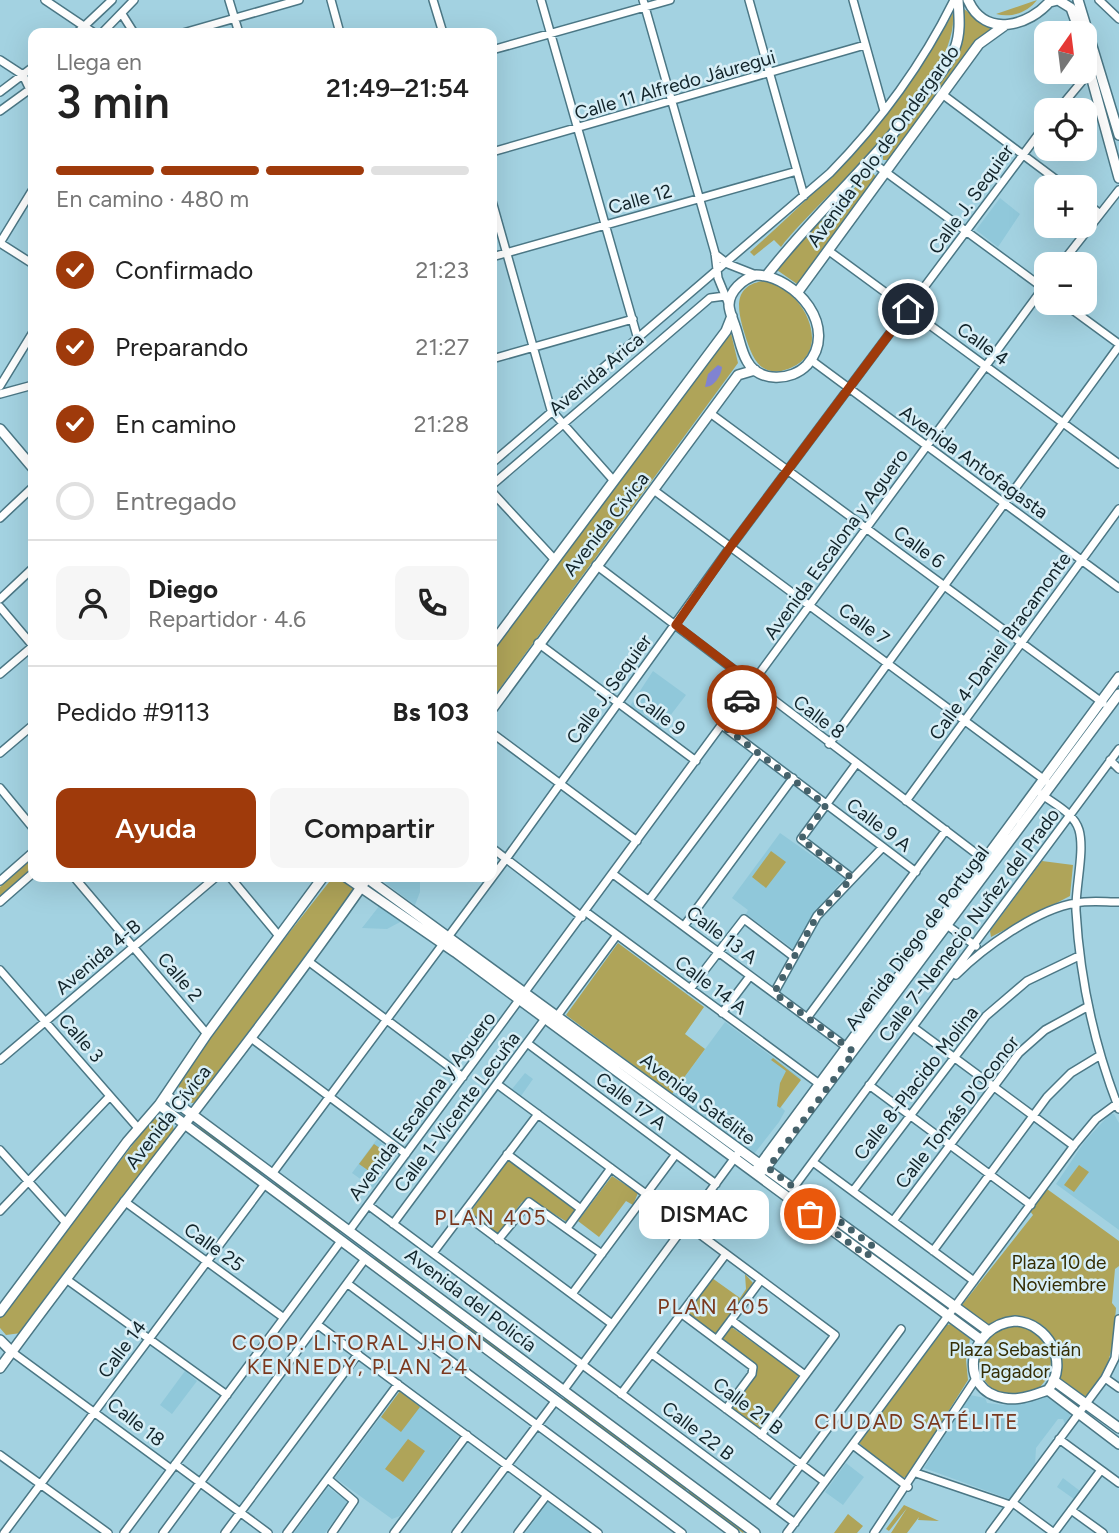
<!DOCTYPE html>
<html lang="es">
<head>
<meta charset="utf-8">
<style>
	body { margin:0; font-family:Figtree,sans-serif; background:#f6f6f6; color:#222; height:100vh; display:flex; flex-direction:column; font-size:26px; white-space:nowrap }
	* { box-sizing:border-box; margin:0 }
	p { font-size:23px; color:#767676 }
	.icon { flex:none; width:38px; height:38px; fill:none; stroke:currentColor; stroke-width:2; stroke-linecap:round; stroke-linejoin:round }
	.map { position:relative; flex:1; overflow:hidden }
	.panel { position:absolute; left:28px; top:28px; width:469px; height:854px; display:flex; flex-direction:column; background:#fff; border-radius:14px; box-shadow:0 7px 28px #0002 }
	.panel>* { flex:none }
	.needle { width:46px; rotate:14deg }
	.fabs { position:absolute; left:1034px; top:21px; display:grid; gap:14px }
	.fabs a { display:grid; place-items:center; width:63px; height:63px; border-radius:14px; background:#fff; box-shadow:0 7px 28px #0002; font-size:35px }
	.pin { position:absolute; display:grid; place-items:center; width:60px; height:60px; color:#fff; margin:-30px; border:4px solid #fff; border-radius:50%; box-shadow:0 2px 7px #0007 }
	.courier { position:absolute; display:grid; place-items:center; width:70px; height:70px; margin:-35px; border:5px solid #9f3a0b; border-radius:50%; background:#fff; color:#222; box-shadow:0 2px 9px #0007 }
	.bubble { position:absolute; height:49px; border-radius:14px; background:#fff; box-shadow:0 7px 28px #0002; font-size:23px; font-weight:600; line-height:49px; text-align:center }
	.headline em { font-style:normal; font-weight:600 }
	.headline div { display:flex; flex-direction:column-reverse }
	.headline { display:flex; align-items:center; justify-content:space-between; height:119px; padding:0 28px }
	h1 { font-size:46px; font-weight:600; line-height:52px }
	.bar { display:grid; grid-template-columns:repeat(4,1fr); gap:10px 7px; align-content:center; height:84px; padding:0 28px }
	.bar i { height:9px; border-radius:5px; background:#e0e0e0 }
	.bar .selected { background:#9f3a0b }
	.bar p { grid-column:span 4 }
	.line { display:flex; align-items:center; gap:18px; padding:0 28px; border-top:2px solid #e0e0e0 }
	.line div { flex:1 }
	.round { display:grid; place-items:center; flex:none; width:74px; height:74px; border-radius:14px; background:#f6f6f6 }
	ol { padding:0 28px; list-style:none }
	li { display:flex; align-items:center; gap:21px; height:77px }
	li p { margin-inline-start:auto }
	li .icon { padding:7px; border-radius:50%; background:#9f3a0b; color:#fff; stroke-width:4 }
	li:last-child { color:#767676 }
	li i { width:38px; height:38px; border:4px solid #e0e0e0; border-radius:50% }
	.action { display:flex; gap:14px; margin-top:auto; padding:14px 28px }
	.action a { flex:1; height:80px; border-radius:14px; background:#9f3a0b; color:#fff; font-size:28px; font-weight:600; line-height:80px; text-align:center }
	.action a+a { background:#f6f6f6; color:#222 }
	.map>svg:first-child { display:block }
	.built { fill:#90c8da }
	.green { fill:#afa459 }
	.water { fill:#8083d1 }
	.lines { fill:none; stroke-linecap:round; stroke-linejoin:round }
	.minor-casing { stroke:#4b7785; stroke-width:10 }
	.major-casing { stroke:#4b7785; stroke-width:12 }
	.minor { stroke:#fff; stroke-width:7 }
	.major { stroke:#fff; stroke-width:9 }
	.done { stroke:#45616a; stroke-width:7; stroke-dasharray:0 12.6 }
	.route { stroke:#9f3a0b; stroke-width:9 }
	.labels { text-anchor:middle; dominant-baseline:central; stroke-width:5; stroke-linejoin:round; paint-order:stroke }
	.street-label { font-size:19px; fill:#12242a; stroke:#d7eef6 }
	.park-label { font-size:19px; fill:#342d04; stroke:#d7eef6 }
	.neighbourhood-label { font-size:21px; letter-spacing:2px; fill:#7a381e; stroke:#d7eef6 }
</style>
</head>
<body>
<div class="map">
<svg width="1119" height="1533" viewBox="0 0 1119 1533">
	<rect width="100%" height="100%" fill="#a3d2e1"/>
	<!-- built -->
	<path class="built" d="M1000 198 1020 214 998 247 976 230Z
		M653 671 686 695 660 729 630 706Z
		M780 833 844 878 817 911 793 949 746 914 748 910 732 898Z
		M381 877H420V892L415 905 380 879Z
		M380 905 402 921 387 929 362 928Z
		M725 1022 801 1078 781 1107 785 1111 779 1122 754 1154 672 1094Z
		M525 1073 533 1079 521 1096 512 1089Z
		M1110 1114H1114L1119 1123V1230L1056 1184 1085 1141Z
		M377 1139 396 1156 373 1188 352 1173Z
		M185 1371 197 1381 172 1414 160 1405Z
		M400 1391 459 1436 400 1516 392 1519 335 1478Z
		M970 1395 985 1398 987 1403 1004 1405 1048 1396 1071 1414 1065 1424 1063 1419H1058L1036 1448 1035 1465 1009 1499 924 1468Z
		M846 1463 864 1477 843 1505 825 1492Z
		M1063 1478 1080 1491 1074 1499 1057 1487Z
		M328 1487 348 1502 325 1533H294Z
		M548 1502 568 1517 589 1533H525Z"/>
	<!-- green -->
	<path class="green" d="M1037 0C1027 13 1011 18 996 14Z
		M964 9 991 29 979 38 888 160H883V155L957 56 963 42Z
		M953 13C959 86 826 190 781 247L774 240 754 256 750 252C836 174 896 116 953 13Z
		M871 172 877 177 797 284 777 270 805 236Z
		M763 281C802 285 837 352 788 369 760 379 752 357 745 335 738 312 731 286 763 281Z
		M731 333 738 363 492 699V652Z
		M771 851 786 862 766 888 752 877Z
		M33 858V867L0 896V887Z
		M1042 861 1073 865 1070 896 991 937 990 931Z
		M333 877H341L354 887V891L199 1099 193 1103 182 1101 178 1094 179 1085 216 1026Z
		M618 943 704 1007 685 1034 705 1049 672 1094 566 1015Z
		M773 1058 801 1080 780 1108 777 1106 780 1083 786 1071 771 1060Z
		M160 1115 172 1120 174 1131 21 1333 6 1335 0 1328V1317L151 1121Z
		M200 1125 262 1171V1174L199 1129Z
		M374 1144 384 1151 369 1171 359 1164Z
		M508 1159 576 1209 567 1222 530 1199 522 1202 497 1235 469 1214Z
		M1079 1165 1089 1172 1074 1192 1064 1185Z
		M612 1176 638 1193 633 1205 626 1201 599 1237 578 1221Z
		M277 1182 340 1229V1233L274 1186Z
		M1047 1189 1119 1241V1266L1115 1269 1112 1303 1116 1308C1113 1347 1113 1366 1086 1397L1059 1378C1064 1327 1034 1307 988 1325L962 1305 1033 1215 1030 1211Z
		M376 1256 421 1290 418 1293 373 1260Z
		M745 1274 753 1283 718 1333H713L688 1313 712 1278 740 1298 746 1289Z
		M422 1291 467 1324 465 1328 420 1294Z
		M951 1324 970 1339 966 1360 968 1380 907 1477 900 1478 859 1443 947 1325Z
		M979 1361a36 36 0 1 1 72 0a36 36 0 1 1-72 0Z
		M469 1326 514 1359 511 1362 467 1329Z
		M730 1326 799 1375 760 1430 731 1408 756 1371 753 1363 723 1340V1335Z
		M400 1391 420 1407 401 1432 381 1417Z
		M565 1397 627 1443 625 1446 563 1400Z
		M408 1439 425 1451 403 1482 385 1469Z
		M629 1444 687 1488 685 1491 626 1447Z
		M690 1490 745 1531 743 1533 687 1493Z
		M904 1505 939 1521 918 1520 919 1517 907 1533H891L907 1508 889 1531 886 1529Z
		M848 1514 863 1526 857 1533H834Z"/>
	<!-- water -->
	<path class="water" d="M718 365 722 367C721 376 714 387 705 387L708 374Z"/>
	<g class="lines">
		<defs>
			<path id="minor" d="M45 0 94 33
				M229 0 239 33
				M331 0 340 33
				M433 0 443 33
				M541 0 637 336
				M643 0 715 253 718 278 729 305
				M749 0 804 196
				M853 0 884 111
				M1099 0 1119 19
				M122 14 134 33
				M77 33 112 0
				M102 33 134 0
				M183 33 299 0
				M492 50 670 0
				M0 60 23 75 33 96
				M0 92 33 67
				M942 94 1066 187
				M1058 110 1093 68
				M0 111 33 87
				M492 152 865 45
				M872 162 1046 290
				M492 201 551 410 614 481
				M1085 202 1099 213
				M0 243 33 189
				M0 243 33 264
				M829 251 1119 464
				M715 254 728 264 756 275
				M492 257 797 171
				M1061 264 1119 190
				M1063 303 1119 344
				M492 359 633 319
				M811 360 1119 588
				M0 386 33 332
				M0 394 33 385
				M710 413 1103 703
				M492 463 830 173C880 122 922 65 954 0
				M492 485 710 298 725 296
				M655 491 1046 781
				M492 492 555 560
				M0 518 33 487
				M596 565 986 861
				M0 599 33 568
				M0 607 33 646
				M538 643 696 761
				M0 674 33 646
				M723 726 916 872
				M492 733 637 841
				M829 744 1119 346
				M0 753 33 725
				M1110 760 1119 769
				M0 788 33 828
				M1041 794C1054 804 1074 813 1079 830 1085 851 1075 888 1076 911 1080 980 1094 1045 1119 1109
				M906 801 1119 509
				M492 848 582 917
				M613 874 845 1046
				M74 877 207 1034
				M230 877 279 936
				M852 878 801 839 856 764
				M0 881 33 852
				M649 900 759 753
				M0 902 33 873
				M586 912 818 1083
				M684 926 793 778
				M948 926 976 946
				M308 961 463 1077
				M0 970 138 1128
				M956 975C983 948 1037 909 1076 903 1089 900 1105 902 1119 902
				M690 989 744 919 794 957
				M774 993 817 916 882 848
				M722 1013 750 976
				M557 1016 617 935
				M807 1018 946 830
				M913 1027 1074 1146
				M251 1038 406 1154
				M527 1043 716 1184
				M0 1060 216 877
				M497 1084 646 1194
				M869 1085 1031 1205
				M0 1150 65 1222
				M507 1154 581 1209
				M813 1162 974 1281
				M272 1174 506 859 731 546 1046 124
				M794 1187 1119 749
				M853 1191 986 1016 1027 981 1079 956
				M124 1201 284 1318
				M368 1205 795 1523
				M0 1211 110 1096
				M463 1213 612 1324
				M893 1221 1019 1053 1045 1030 1087 1007
				M393 1224 547 1016
				M686 1224 835 1335 761 1435
				M567 1228 611 1168
				M349 1231 1046 284
				M498 1240 529 1202 602 1254
				M933 1251 1047 1097 1071 1073 1099 1056
				M433 1253 538 1114
				M66 1279 227 1395
				M348 1284 682 1533
				M572 1294 676 1154
				M682 1314 753 1367 752 1374 726 1409
				M731 1320 805 1375
				M318 1325 598 1533
				M717 1339 761 1280
				M12 1352 171 1469
				M652 1354 825 1482
				M1105 1378 1119 1388
				M563 1391 739 1152
				M621 1394 726 1254
				M1059 1439 1119 1483
				M853 1445 908 1487
				M0 1455 108 1533
				M175 1464 268 1533
				M916 1473 1010 1505
				M328 1479 354 1501 332 1533
				M1013 1503 1054 1533
				M771 1505 901 1329
				M1071 1510 1103 1533
				M4 1533 265 1184
				M124 1533 341 1241
				M163 1533 365 1259
				M225 1533 358 1354
				M287 1533 398 1384
				M394 1533 467 1435
				M456 1533 556 1400
				M518 1533 547 1495
				M787 1533 1076 1143 1096 1119 1119 1102
				M874 1533 977 1377
				M990 1533 1105 1378 1115 1358 1119 1319
				M1054 1533 1101 1470"/>
			<path id="major" d="M968 0C985 39 1030 26 1051 0
				M1078 0 1119 135
				M1050 2 1058 0 1071 8 1080 33
				M1085 54 1119 178
				M756 275C796 276 840 328 807 365 792 381 759 383 747 361 741 351 739 337 735 326 733 320 729 311 729 305 729 291 743 279 756 275Z
				M767 275C814 214 873 163 919 101 931 85 948 67 955 48 961 32 959 16 958 0
				M797 293 979 44 1004 26
				M0 429 33 468
				M492 644 726 331 732 316
				M492 709 738 375 755 370
				M346 877 455 952 980 1339
				M367 878 987 1330
				M166 1095 755 1533
				M159 1105 734 1533
				M757 1169 1119 677
				M764 1170 1119 694
				M0 1312 127 1142 159 1105 207 1034 323 877
				M1015 1321C1048 1323 1070 1362 1048 1390 1033 1395 1020 1401 1004 1398 957 1391 967 1325 1015 1321Z
				M0 1340 12 1352
				M0 1368C119 1204 248 1049 364 883
				M1053 1380 1119 1428
				M1048 1390 1119 1444"/>
		</defs>
		<!-- minor casing -->
		<use href="#minor" class="minor-casing"/>
		<!-- major casing -->
		<use href="#major" class="major-casing"/>
		<!-- minor -->
		<use href="#minor" class="minor"/>
		<!-- major -->
		<use href="#major" class="major"/>
	</g>
	<g class="lines">
		<!-- done -->
		<path class="done" d="M742 700 723 726 826 805 801 839 852 878 817 916 774 993 854 1052 768 1168 874 1247 867 1256 810 1214"/>
		<!-- route -->
		<path class="route" d="M742 700 752 686 748 680 676 625 731 546 908 309"/>
	</g>
	<g class="labels">
		<!-- street labels -->
		<g class="street-label">
			<text transform="translate(675 85) rotate(-16)">Calle 11 Alfredo Jáuregui</text>
			<text transform="translate(883 146) rotate(-54)">Avenida Polo de Ondergardo</text>
			<text transform="translate(640 199) rotate(-16)">Calle 12</text>
			<text transform="translate(971 199) rotate(-54)">Calle J. Sequier</text>
			<text transform="translate(983 344) rotate(36)">Calle 4</text>
			<text transform="translate(596 374) rotate(-40)">Avenida Arica</text>
			<text transform="translate(974 462) rotate(36)">Avenida Antofagasta</text>
			<text transform="translate(606 524) rotate(-52)">Avenida Cívica</text>
			<text transform="translate(836 544) rotate(-54)">Avenida Escalona y Aguero</text>
			<text transform="translate(919 547) rotate(36)">Calle 6</text>
			<text transform="translate(864 624) rotate(36)">Calle 7</text>
			<text transform="translate(1000 646) rotate(-54)">Calle 4-Daniel Bracamonte</text>
			<text transform="translate(609 689) rotate(-54)">Calle J. Sequier</text>
			<text transform="translate(660 714) rotate(37)">Calle 9</text>
			<text transform="translate(819 717) rotate(37)">Calle 8</text>
			<text transform="translate(879 825) rotate(37)">Calle 9 A</text>
			<text transform="translate(969 925) rotate(-53)">Calle 7-Nemecio Nuñez del Prado</text>
			<text transform="translate(722 935) rotate(37)">Calle 13 A</text>
			<text transform="translate(917 938) rotate(-53)">Avenida Diego de Portugal</text>
			<text transform="translate(98 957) rotate(-40)">Avenida 4-B</text>
			<text transform="translate(180 977) rotate(50)">Calle 2</text>
			<text transform="translate(711 985) rotate(37)">Calle 14 A</text>
			<text transform="translate(81 1038) rotate(49)">Calle 3</text>
			<text transform="translate(916 1083) rotate(-52)">Calle 8-Placido Molina</text>
			<text transform="translate(698 1099) rotate(37)">Avenida Satélite</text>
			<text transform="translate(631 1101) rotate(37)">Calle 17 A</text>
			<text transform="translate(422 1106) rotate(-53)">Avenida Escalona y Aguero</text>
			<text transform="translate(457 1112) rotate(-53)">Calle 1-Vicente Lecuña</text>
			<text transform="translate(957 1112) rotate(-52)">Calle Tomás D'Oconor</text>
			<text transform="translate(168 1117) rotate(-52)">Avenida Cívica</text>
			<text transform="translate(214 1247) rotate(36)">Calle 25</text>
			<text transform="translate(471 1300) rotate(37)">Avenida del Policía</text>
			<text transform="translate(122 1349) rotate(-53)">Calle 14</text>
			<text transform="translate(748 1406) rotate(37)">Calle 21 B</text>
			<text transform="translate(136 1422) rotate(38)">Calle 18</text>
			<text transform="translate(698 1431) rotate(37)">Calle 22 B</text>
		</g>
		<!-- park labels -->
		<g class="park-label">
			<text x="1059" y="1262">Plaza 10 de<tspan x="1059" dy="22">Noviembre</tspan></text>
			<text x="1015" y="1349">Plaza Sebastián<tspan x="1015" dy="22">Pagador</tspan></text>
		</g>
		<!-- neighbourhood labels -->
		<g class="neighbourhood-label">
			<text x="491" y="1217">PLAN 405</text>
			<text x="714" y="1306">PLAN 405</text>
			<text x="358" y="1342">COOP. LITORAL JHON<tspan x="358" dy="24">KENNEDY, PLAN 24</tspan></text>
			<text x="917" y="1421">CIUDAD SATÉLITE</text>
		</g>
	</g>
</svg>
<div class="fabs">
<a><svg class="needle" viewBox="-14 -14 28 28"><path d="M0-13l5 13h-10z" fill="#e53935"/><path d="M0 13l5-13h-10z" fill="#767676"/></svg></a>
<a><svg class="icon" aria-label="locate" viewBox="0 0 24 24"><circle cx="12" cy="12" r="6"/><path d="M12 2v4M12 18v4M2 12h4M18 12h4"/></svg></a>
<a>+</a>
<a>−</a>
</div>
<div class="pin" style="left:810px;top:1214px;background:#ea580c"><svg class="icon" aria-label="bag" viewBox="0 0 24 24"><path d="M5 8h14l-1 12H6zM9 8a3 3 0 0 1 6 0"/></svg></div>
<div class="pin" style="left:908px;top:309px;background:#1f2937"><svg class="icon" aria-label="home" viewBox="0 0 24 24"><path d="M3 11l9-7 9 7M6 9v11h12V9"/></svg></div>
<div class="courier" style="left:742px;top:700px"><svg class="icon" aria-label="car" viewBox="0 0 24 24"><path d="M5 17H2v-5l4-1 3-4h7l3 4 3 1v5h-3M9 17h6M6 11h13"/><circle cx="7" cy="17" r="2"/><circle cx="17" cy="17" r="2"/></svg></div>
<div class="bubble" style="left:639px;top:1190px;width:130px">DISMAC</div>
<section class="panel">
<div class="headline"><div><h1>3 min</h1><p>Llega en</p></div><em>21:49–21:54</em></div>
<div class="bar"><i class="selected"></i><i class="selected"></i><i class="selected"></i><i></i><p>En camino · 480 m</p></div>
<ol>
<li><svg class="icon" aria-label="check" viewBox="0 0 24 24"><path d="M5 12l5 5 9-10"/></svg>Confirmado<p>21:23</p></li>
<li><svg class="icon" aria-label="check" viewBox="0 0 24 24"><path d="M5 12l5 5 9-10"/></svg>Preparando<p>21:27</p></li>
<li><svg class="icon" aria-label="check" viewBox="0 0 24 24"><path d="M5 12l5 5 9-10"/></svg>En camino<p>21:28</p></li>
<li><i></i>Entregado</li>
</ol>
<div class="line" style="height:126px"><a class="round"><svg class="icon" aria-label="person" viewBox="0 0 24 24"><circle cx="12" cy="8" r="4"/><path d="M4 21q1-7 8-7t8 7"/></svg></a><div><b>Diego</b><p>Repartidor · 4.6</p></div><a class="round"><svg class="icon" aria-label="phone" viewBox="0 0 24 24"><path d="M5 4h4l2 5-3 2q2 4 5 5l2-3 5 2v4C11 20 4 13 5 4z"/></svg></a></div>
<div class="line" style="height:91px"><div>Pedido #9113</div><b>Bs 103</b></div>
<div class="action"><a>Ayuda</a><a>Compartir</a></div>
</section>
</div>
</body>
</html>
